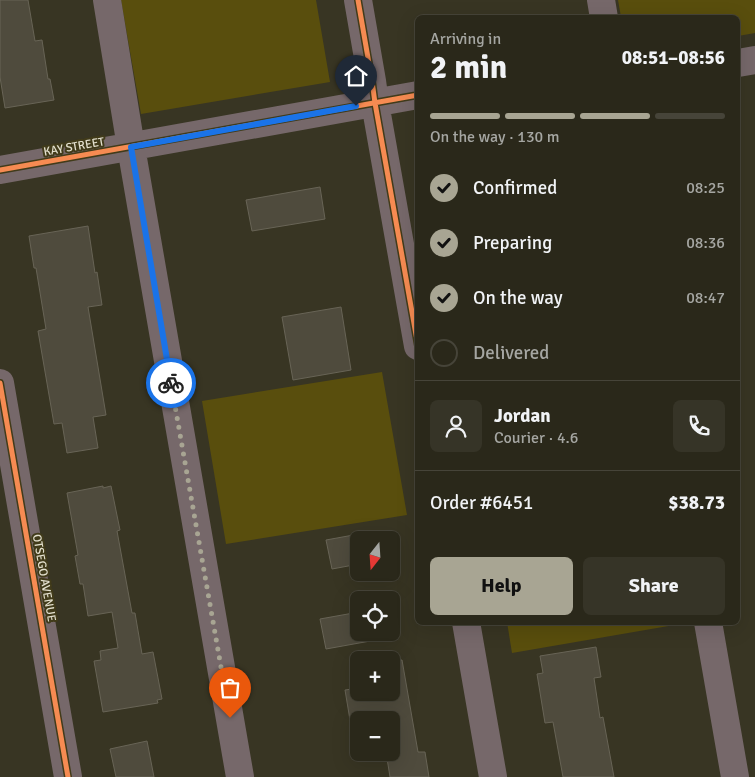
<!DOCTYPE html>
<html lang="en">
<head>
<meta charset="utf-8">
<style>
	body { margin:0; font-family:Signika,sans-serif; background:#363427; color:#f1f3f6; height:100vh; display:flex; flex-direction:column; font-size:19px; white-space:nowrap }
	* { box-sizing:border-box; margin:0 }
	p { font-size:16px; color:#a5a6a2 }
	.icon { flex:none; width:28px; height:28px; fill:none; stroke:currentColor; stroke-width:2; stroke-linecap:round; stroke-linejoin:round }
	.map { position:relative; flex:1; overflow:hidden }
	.side { position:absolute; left:415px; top:15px; width:325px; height:610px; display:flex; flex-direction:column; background:#2a281a; border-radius:8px; box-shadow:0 5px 20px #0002,0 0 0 1px #464439 }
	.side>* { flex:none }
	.needle { width:32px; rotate:197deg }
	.tools { position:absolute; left:350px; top:531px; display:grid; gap:10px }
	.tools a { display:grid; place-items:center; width:50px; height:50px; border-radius:8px; background:#2a281a; box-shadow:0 5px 20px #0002,0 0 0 1px #464439; font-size:25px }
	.pin { position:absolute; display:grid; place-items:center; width:42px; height:42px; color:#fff; margin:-51px -21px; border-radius:50% 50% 50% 0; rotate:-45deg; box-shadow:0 0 5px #0007 }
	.pin .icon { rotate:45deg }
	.courier { position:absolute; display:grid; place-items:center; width:50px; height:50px; margin:-25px; border:4px solid #1a73e8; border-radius:50%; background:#fff; color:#222; box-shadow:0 1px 6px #0007 }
	.summary em { font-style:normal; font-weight:800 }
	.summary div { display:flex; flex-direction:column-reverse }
	.summary { display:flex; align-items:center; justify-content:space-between; height:85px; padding:0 15px }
	h1 { font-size:32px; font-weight:800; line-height:38px }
	.bar { display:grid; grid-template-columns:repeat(4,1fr); gap:8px 5px; align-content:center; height:60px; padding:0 15px }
	.bar i { height:6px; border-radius:4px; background:#464439 }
	.bar .active { background:#a8a593 }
	.bar p { grid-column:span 4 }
	.line { display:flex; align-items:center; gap:12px; padding:0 15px; border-top:1px solid #464439 }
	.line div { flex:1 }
	.round { display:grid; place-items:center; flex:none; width:52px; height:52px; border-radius:8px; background:#363427 }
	ol { padding:0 15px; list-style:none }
	li { display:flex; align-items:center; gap:15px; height:55px }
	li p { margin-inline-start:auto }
	li .icon { padding:5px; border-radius:50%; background:#a8a593; color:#111; stroke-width:4 }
	li:last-child { color:#a5a6a2 }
	li i { width:28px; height:28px; border:2px solid #464439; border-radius:50% }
	.primary-button { display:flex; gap:10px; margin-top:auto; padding:10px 15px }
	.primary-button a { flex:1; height:58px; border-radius:8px; background:#a8a593; color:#111; font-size:20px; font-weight:800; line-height:58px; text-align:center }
	.primary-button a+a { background:#363427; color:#f1f3f6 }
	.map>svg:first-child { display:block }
	.green { fill:#594e0d }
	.building { fill:#4f4b3d; stroke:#686456 }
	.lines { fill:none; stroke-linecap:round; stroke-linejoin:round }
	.minor { stroke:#76686a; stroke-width:28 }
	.cycleway-casing { stroke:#413b1a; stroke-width:8 }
	.cycleway { stroke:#f68b52; stroke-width:5 }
	.done { stroke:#a8a593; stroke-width:5; stroke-dasharray:0 9 }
	.route { stroke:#1a73e8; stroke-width:6 }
	.labels { text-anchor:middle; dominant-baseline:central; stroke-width:4; stroke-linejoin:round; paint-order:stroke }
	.street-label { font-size:12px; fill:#e4e1cf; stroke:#413b1a }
</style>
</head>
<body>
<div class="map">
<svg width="755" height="777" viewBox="0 0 755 777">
	<rect width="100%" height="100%" fill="#383523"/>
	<!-- green -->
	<path class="green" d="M121 0H316L330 82 141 114Z
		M618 0H755V33L738 36V18L621 17Z
		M382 372 407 515 226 544 202 401Z
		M507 622H686V623L512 653Z"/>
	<!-- building -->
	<path class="building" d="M0 0H28L35 41 42 40 48 79H50L54 100 5 108 0 77Z
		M320 187 325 219 252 231 246 200Z
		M88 226 95 273 97 272 102 305 88 307 106 415 93 417 98 448 67 453 62 423 54 424 38 331 46 329 36 268H34L29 236Z
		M341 307 351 370 293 380 282 317Z
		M103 486V488L111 486 120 530 117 531 132 613H135L142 654 153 652 162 699 157 700 158 703 103 712 94 661 101 660 100 651 118 648 112 612 88 616 83 584H80L75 556 78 555 67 493Z
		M359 534V564L332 569 326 540Z
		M391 606H392L398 636 326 649 320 619 359 612V632H391Z
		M596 647 601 677 594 678 600 718 603 717 614 777H563L553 722 545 723 537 674 543 673 540 656Z
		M402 660 418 752H425L429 777H390L386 752H391V713L350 720 345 690 359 688V692H391V661Z
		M147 741 154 777H116L110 749Z"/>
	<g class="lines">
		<!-- minor -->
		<path class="minor" d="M107 0 131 147 240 777
			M358 0 372 81 375 103 418 346
			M601 0 604 18
			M738 63 755 60
			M0 170 418 95
			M0 383 68 777
			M466 622 493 777
			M708 622 735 777"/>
		<defs>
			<path id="cycleway" d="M358 0 372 81 375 103 418 346
				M0 170 418 95
				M0 383 68 777"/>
		</defs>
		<!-- cycleway casing -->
		<use href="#cycleway" class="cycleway-casing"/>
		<!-- cycleway -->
		<use href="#cycleway" class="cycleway"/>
	</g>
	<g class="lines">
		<!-- done -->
		<path class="done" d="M171 383 230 718"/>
		<!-- route -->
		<path class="route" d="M171 383 131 147 356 106"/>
	</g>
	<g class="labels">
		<!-- street labels -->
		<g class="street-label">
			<text transform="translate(74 147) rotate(-10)">KAY STREET</text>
			<text transform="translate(44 578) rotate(80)">OTSEGO AVENUE</text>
		</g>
	</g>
</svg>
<div class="tools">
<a><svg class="needle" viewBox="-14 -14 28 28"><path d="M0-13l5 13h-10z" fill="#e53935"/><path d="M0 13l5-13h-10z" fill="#a5a6a2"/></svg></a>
<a><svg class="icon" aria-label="locate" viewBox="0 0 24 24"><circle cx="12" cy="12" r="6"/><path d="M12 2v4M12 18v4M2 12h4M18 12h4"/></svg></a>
<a>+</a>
<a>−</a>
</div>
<div class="pin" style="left:230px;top:718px;background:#ea580c"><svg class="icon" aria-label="bag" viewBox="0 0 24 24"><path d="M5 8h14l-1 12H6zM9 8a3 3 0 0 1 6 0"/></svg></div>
<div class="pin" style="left:356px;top:106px;background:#1f2937"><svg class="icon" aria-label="home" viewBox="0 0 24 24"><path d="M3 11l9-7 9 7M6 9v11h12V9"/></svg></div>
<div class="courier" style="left:171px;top:383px"><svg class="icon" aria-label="bike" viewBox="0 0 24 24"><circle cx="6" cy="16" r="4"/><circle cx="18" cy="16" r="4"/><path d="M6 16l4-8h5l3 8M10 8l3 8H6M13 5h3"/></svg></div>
<section class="side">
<div class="summary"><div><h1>2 min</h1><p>Arriving in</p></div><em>08:51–08:56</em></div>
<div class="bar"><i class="active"></i><i class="active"></i><i class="active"></i><i></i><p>On the way · 130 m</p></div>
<ol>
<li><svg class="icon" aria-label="check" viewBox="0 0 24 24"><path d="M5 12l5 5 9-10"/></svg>Confirmed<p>08:25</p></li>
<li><svg class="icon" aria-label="check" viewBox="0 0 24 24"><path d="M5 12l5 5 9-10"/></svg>Preparing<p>08:36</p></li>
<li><svg class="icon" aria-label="check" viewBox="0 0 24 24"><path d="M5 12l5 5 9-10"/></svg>On the way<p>08:47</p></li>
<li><i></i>Delivered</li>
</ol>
<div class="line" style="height:90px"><a class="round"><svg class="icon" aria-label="person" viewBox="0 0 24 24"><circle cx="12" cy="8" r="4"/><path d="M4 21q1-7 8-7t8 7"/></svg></a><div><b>Jordan</b><p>Courier · 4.6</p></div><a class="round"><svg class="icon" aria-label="phone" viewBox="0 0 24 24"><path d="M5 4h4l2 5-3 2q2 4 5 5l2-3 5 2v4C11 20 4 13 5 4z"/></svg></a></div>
<div class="line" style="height:65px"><div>Order #6451</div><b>$38.73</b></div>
<div class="primary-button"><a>Help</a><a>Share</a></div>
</section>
</div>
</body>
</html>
